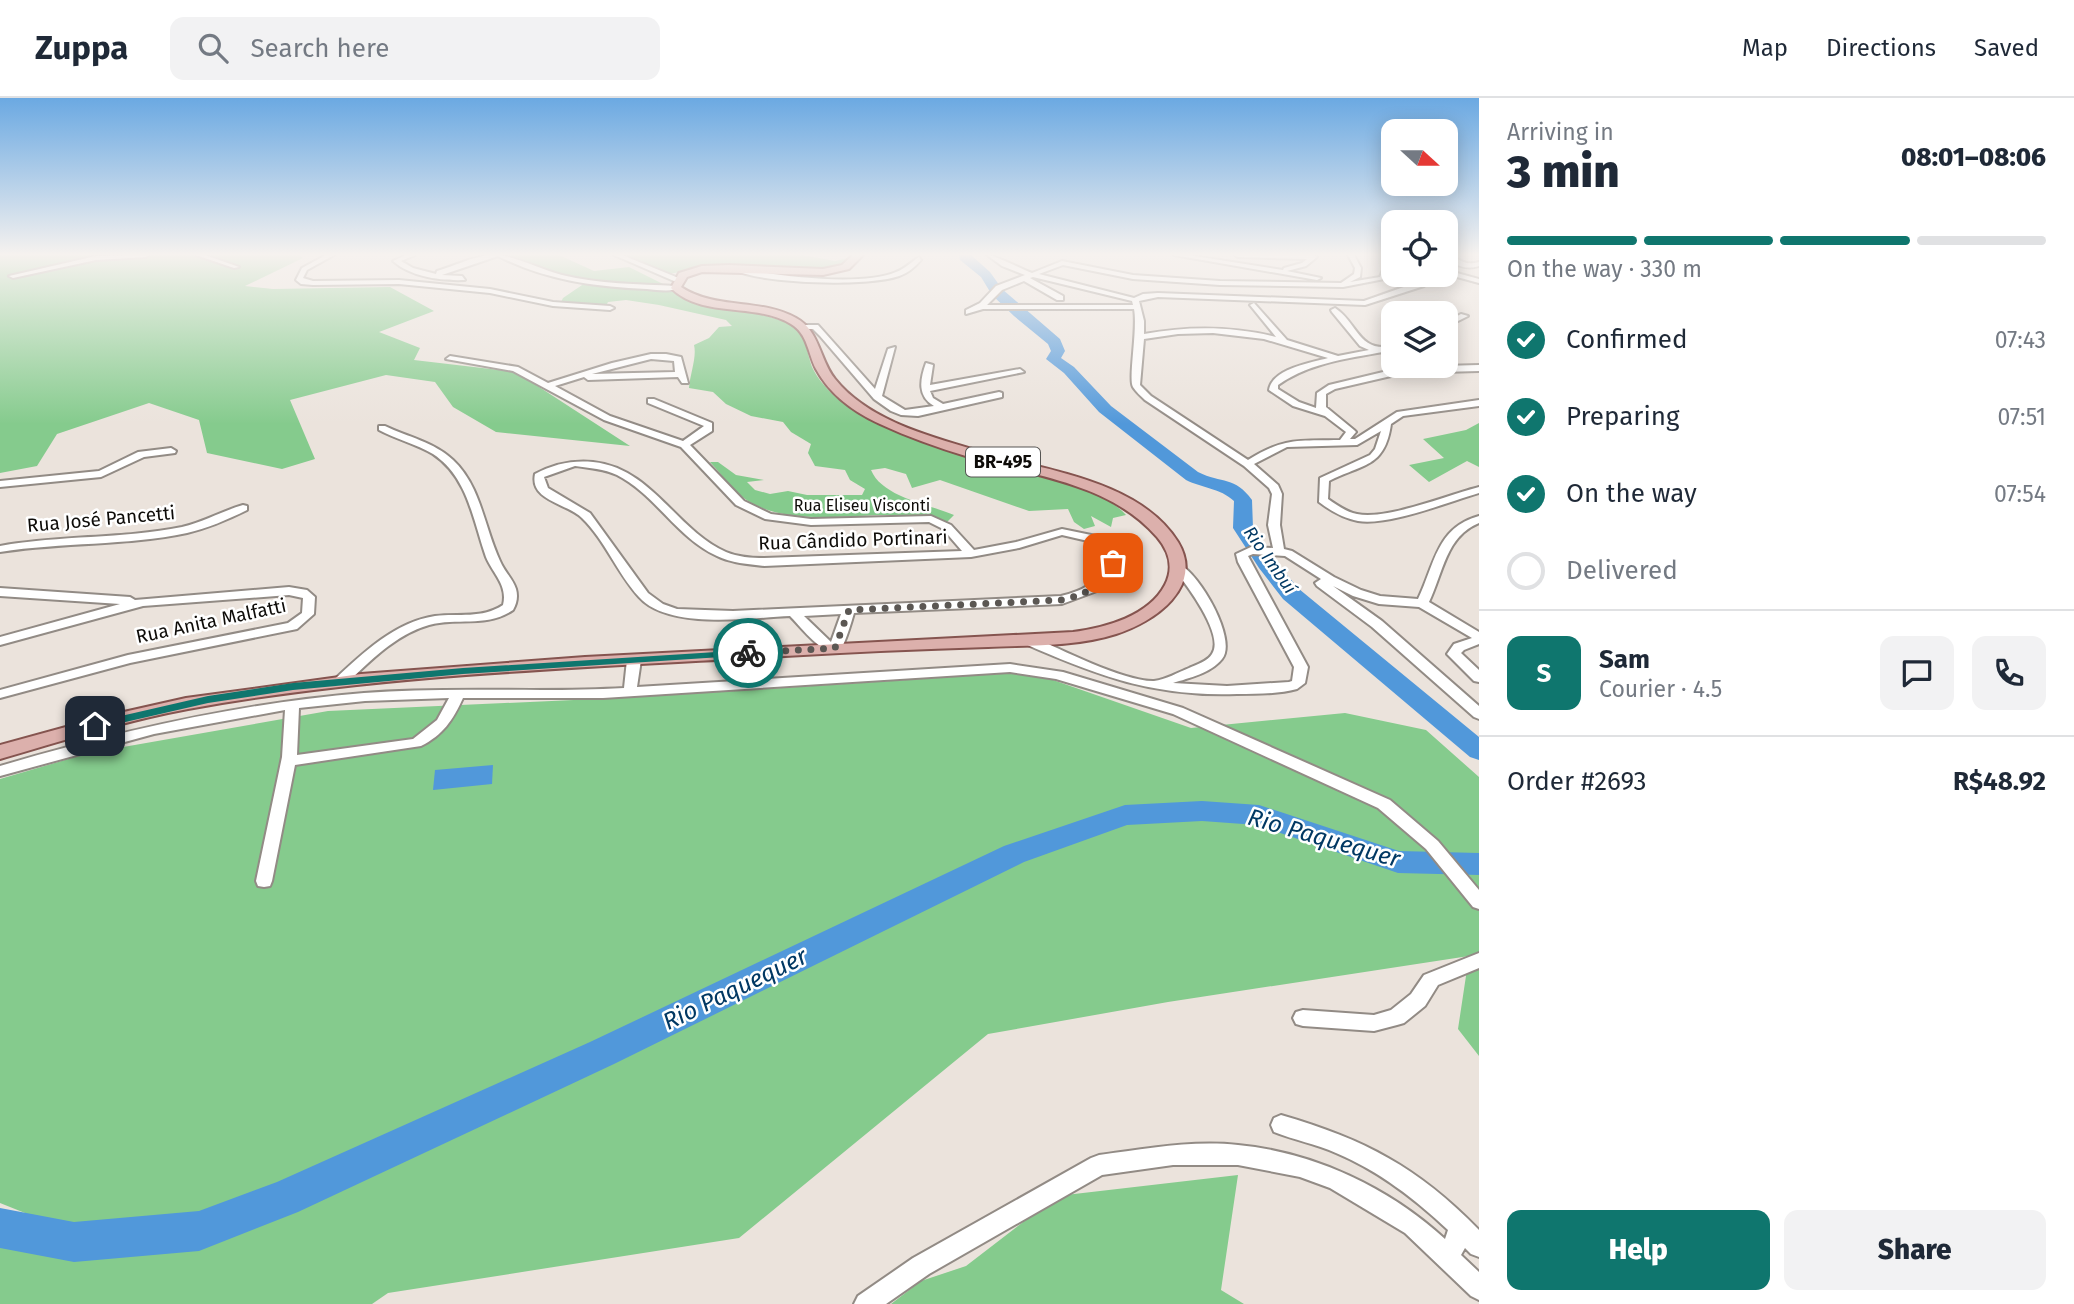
<!DOCTYPE html>
<html lang="en">
<head>
<meta charset="utf-8">
<style>
	body { margin:0; font-family:"Fira Sans",sans-serif; background:#f2f2f3; color:#1f2937; height:100vh; display:flex; flex-direction:column; font-size:26px; white-space:nowrap }
	* { box-sizing:border-box; margin:0 }
	p { font-size:23px; color:#747a83 }
	.icon { flex:none; width:38px; height:38px; fill:none; stroke:currentColor; stroke-width:2; stroke-linecap:round; stroke-linejoin:round }
	.map { position:relative; flex:1; overflow:hidden }
	.details { display:flex; flex-direction:column; background:#fff; width:595px }
	.details>* { flex:none }
	.needle { width:46px; rotate:111deg }
	.controls { position:absolute; left:1381px; top:21px; display:grid; gap:14px }
	.controls a { display:grid; place-items:center; width:77px; height:77px; border-radius:14px; background:#fff; box-shadow:0 4px 18px #0003; font-size:35px }
	.pin { position:absolute; display:grid; place-items:center; width:60px; height:60px; color:#fff; margin:-30px; border-radius:14px; box-shadow:0 4px 10px #0006 }
	.courier { position:absolute; display:grid; place-items:center; width:70px; height:70px; margin:-35px; border:5px solid #0f766e; border-radius:50%; background:#fff; color:#222; box-shadow:0 2px 9px #0007 }
	.head em { font-style:normal; font-weight:800 }
	.head div { display:flex; flex-direction:column-reverse }
	.head { display:flex; align-items:center; justify-content:space-between; height:119px; padding:0 28px }
	h1 { font-size:46px; font-weight:800; line-height:52px }
	.bar { display:grid; grid-template-columns:repeat(4,1fr); gap:10px 7px; align-content:center; height:84px; padding:0 28px }
	.bar i { height:9px; border-radius:5px; background:#e0e1e3 }
	.bar .selected { background:#0f766e }
	.bar p { grid-column:span 4 }
	.line { display:flex; align-items:center; gap:18px; padding:0 28px; border-top:2px solid #e0e1e3 }
	.line div { flex:1 }
	.round { display:grid; place-items:center; flex:none; width:74px; height:74px; border-radius:14px; background:#f2f2f3 }
	ol { padding:0 28px; list-style:none }
	li { display:flex; align-items:center; gap:21px; height:77px }
	li p { margin-inline-start:auto }
	li .icon { padding:7px; border-radius:50%; background:#0f766e; color:#fff; stroke-width:4 }
	li:last-child { color:#747a83 }
	li i { width:38px; height:38px; border:4px solid #e0e1e3; border-radius:50% }
	.cta { display:flex; gap:14px; margin-top:auto; padding:14px 28px }
	.cta a { flex:1; height:80px; border-radius:14px; background:#0f766e; color:#fff; font-size:28px; font-weight:800; line-height:80px; text-align:center }
	.cta a+a { background:#f2f2f3; color:#1f2937 }
	header { display:flex; align-items:center; gap:42px; box-sizing:border-box; height:98px; padding:0 35px; background:#fff; border-bottom:2px solid #e0e1e3 }
	header strong { font-size:33px }
	nav { display:flex; gap:38px; margin-inline-start:auto; font-size:24px }
	.search { width:490px; height:63px; background:#f2f2f3; display:flex; align-items:center; gap:18px; box-sizing:border-box; padding:0 24px; border-radius:14px; color:#747a83; font-size:26px }
	main { display:flex; flex:1; min-height:0 }
	.map>svg:first-child { display:block }
	.green { fill:#85cb8d }
	.water { fill:#5198da }
	.lines { fill:none; stroke-linecap:round; stroke-linejoin:round }
	.river { fill:#5198da; fill-rule:evenodd }
	.minor-casing { stroke:#928b85; stroke-width:4 }
	.major-casing { stroke:#85544f; stroke-width:4 }
	.minor { fill:#fff; fill-rule:evenodd }
	.major { fill:#dcb0ac; fill-rule:evenodd }
	.route { fill:#0f766e }
	.done { stroke:#5b5753; stroke-width:7; stroke-dasharray:0 12.6 }
	.labels { text-anchor:middle; dominant-baseline:central; stroke-width:5; stroke-linejoin:round; paint-order:stroke }
	.far-street-label { font-size:16px; fill:#0e0c09; stroke:#fff }
	.shield { fill:#fff; stroke:#565553; stroke-width:2 }
	.shield-label { font-size:18px; font-weight:bold; fill:#0e0c09 }
	.far-water-label { font-size:18px; font-style:italic; fill:#013863; stroke:#fff }
	.street-label { font-size:19px; fill:#0e0c09; stroke:#fff }
	.near-water-label { font-size:24px; font-style:italic; fill:#013863; stroke:#fff }
</style>
</head>
<body>
<header>
<strong>Zuppa</strong>
<div class="search"><svg class="icon" aria-label="search" viewBox="0 0 24 24"><circle cx="10" cy="10" r="6"/><path d="M15 15l6 6"/></svg>Search here</div>
<nav><a>Map</a><a>Directions</a><a>Saved</a></nav>
</header>
<main>
<div class="map">
<svg width="1479" height="1206" viewBox="0 0 1479 1206">
	<rect width="100%" height="100%" fill="#ebe3dc"/>
	<!-- green -->
	<path class="green" d="M0 157H299L303 160 245 188 273 191 390 189 434 213 379 234 420 250 414 262 516 274 630 348 496 334 453 309 435 284 386 277 290 302 315 361 282 371 207 355 199 322 149 305 57 336 37 368 0 375Z
		M507 157H559L594 173 629 169 667 188C613 186 554 184 507 157Z
		M621 157H803L835 163 848 160C823 186 755 166 721 168 709 168 673 177 667 175 651 172 635 164 621 157Z
		M585 185 673 191C696 212 758 210 789 226 807 234 806 255 813 271 822 289 842 306 859 315 892 333 932 347 968 359 1010 372 1098 384 1126 417L1113 420 1111 429 1091 418 1095 428 1084 431 1074 424 1068 411 1029 413 940 382 912 390 906 376 885 370 871 372C882 399 928 406 954 417L947 424C929 417 908 417 888 417 845 417 787 427 748 403 734 394 722 377 710 364H718L736 377 764 382 747 384 755 392 770 396 788 393 807 397H862L865 391 850 382 845 372 815 368 808 355 811 346 791 334 783 324 751 318 726 306 713 294 689 290C690 276 697 259 694 247L709 240 719 229 732 228 726 222 659 207 626 202 608 204 606 208 560 206 563 200Z
		M1479 325V369L1467 363 1429 384 1409 367 1444 360 1423 341 1466 332Z
		M1030 574 1191 630 1345 615 1426 632 1479 679V958L1458 931 1469 858 1168 904 988 936 739 1140 388 1195 372 1206H0V1138L45 1123 0 1105V681L89 655 328 613 639 599Z
		M1238 1077 1221 1192 1244 1206H891L921 1183 966 1168 1057 1098Z"/>
	<!-- water -->
	<path class="water" d="M493 667 492 686 433 692 435 672Z"/>
	<g class="lines">
		<!-- river -->
		<path class="river" d="M959 157H971L990 174 1002 191 1060 241 1065 253 1061 260 1074 269 1111 308 1198 374C1222 386 1235 378 1252 402L1253 430 1274 462 1299 491 1479 639V662L1470 659 1283 501 1259 470 1233 430 1234 403C1220 390 1202 390 1186 382L1099 314 1064 275 1046 261 1051 253 1048 246 1014 218 992 197 981 179 960 162Z
			M1202 703 1259 707 1399 753 1479 755V777L1398 775 1257 727 1202 723 1127 727 1024 764 614 966 298 1114 199 1153 74 1164 0 1150V1110L74 1124 199 1113 277 1084 590 944 1004 748 1125 707Z"/>
		<defs>
			<path id="minor" d="M149 157 146 159 96 162 13 180 9 178 96 158Z
				M196 157H205L239 169 234 170Z
				M326 157H334L307 172 303 180 313 183 399 182 490 191 553 204 610 208 614 210 610 212 553 208 490 195 399 186 313 187 301 186 296 182 302 170Z
				M406 157H415L401 163 413 170 436 176 437 173C454 168 472 159 489 157 508 154 541 172 562 177 599 186 638 186 676 188L680 190C671 194 658 192 647 191 595 189 545 182 498 158L442 177 462 178 465 182C441 183 411 179 393 163Z
				M614 157H622L681 181 674 183Z
				M987 157C995 157 1021 171 1032 175L1062 163 1133 177 1220 183 1341 185 1354 176 1355 170 1348 157H1354L1361 170 1360 179 1350 184 1380 179 1386 164 1385 157H1391L1392 164 1387 177H1405L1343 189 1220 187 1133 181 1063 167 1039 176 1134 200 1143 196 1158 195 1364 203 1418 184 1424 177H1430L1424 188 1365 207 1158 199 1139 203 1144 223V236C1189 228 1232 228 1276 239L1250 207 1254 205 1287 242 1338 258 1369 252 1360 248 1332 214 1331 212 1335 210C1358 225 1358 255 1393 248V252C1354 260 1312 263 1278 287V291L1299 304 1316 310 1317 295 1329 287 1404 269 1479 267V273L1404 275 1335 291 1326 296V309L1354 332 1356 334 1350 341H1355L1397 314 1479 302V308L1403 318 1391 326C1385 370 1362 366 1329 383L1328 401C1337 407 1346 414 1357 416 1388 422 1447 397 1479 389V395C1448 404 1389 428 1358 423 1343 420 1331 413 1319 404L1320 380 1370 357 1375 351 1381 333 1357 347 1287 349 1254 366 1278 387 1282 396 1280 427 1284 451 1292 453 1334 479 1361 492 1380 498 1418 501C1435 466 1436 430 1479 418V425C1446 438 1443 475 1429 504L1479 534V546L1464 552 1461 555 1479 572V584L1474 583 1447 556 1454 546 1472 540 1419 509 1379 506 1353 498 1333 488 1382 523 1479 608V621L1474 619 1372 529 1317 488 1315 485 1321 481 1285 458 1253 456 1248 458 1308 569 1305 585 1297 591C1278 596 1257 596 1237 596 1154 599 1098 578 1023 545L1021 542 1023 539H1033C1060 551 1125 584 1154 583 1165 582 1179 574 1189 570 1196 567 1208 563 1212 556 1225 537 1186 486 1174 471L1180 467C1199 475 1238 542 1222 561 1211 575 1189 580 1173 585L1227 588 1289 584 1292 583 1294 569 1238 464 1236 456 1251 449 1273 450 1268 427 1272 396 1269 390 1244 368 1145 302C1141 298 1136 294 1133 289 1128 281 1138 230 1134 211H983L966 216V212L980 205 996 188 1025 177 1002 168ZM1033 179 1132 203 1133 207H987L1002 192 1024 183 1057 202H1063V198L1030 180ZM1213 235 1264 241 1328 260C1310 265 1272 271 1269 292L1293 308 1325 318 1346 334 1340 342C1298 343 1285 339 1248 362L1151 298 1140 287 1144 241 1178 236Z
				M1174 157H1188L1283 172 1284 170 1302 165 1307 161 1238 159 1235 157H1314L1317 159 1306 168 1287 173 1321 180 1317 182Z
				M1446 157C1460 158 1461 169 1479 164V168C1466 172 1456 168 1446 160Z
				M919 159 921 162C915 169 908 175 899 178 868 189 763 186 734 172L738 170C777 178 860 189 896 174 905 171 911 164 919 159Z
				M1446 172 1479 181V185L1446 176Z
				M1403 208H1409L1416 215H1408L1402 210Z
				M1461 216 1468 218 1446 229V224Z
				M799 227H818L875 291 888 251 895 249 882 298 905 312 934 308C917 298 920 282 926 265L933 267 930 287 1020 271 1024 274 930 293 933 300 943 306 999 294 1002 295V299L918 318 901 317 891 313 874 301 820 238 813 231H799Z
				M651 256H666L681 259 688 285H682L678 279 588 282 584 279 555 288 610 318 683 343 704 328 648 305V301H654L712 325V333L690 347 744 403 771 416 811 421 931 418 951 427 974 452 1016 444 1062 431 1096 438 1108 445 1119 465 1109 483 1097 493 1062 506 854 515C852 522 844 550 839 553 826 562 799 527 790 518 750 520 668 532 639 499 617 475 605 442 582 420 569 406 529 403 535 376 554 366 572 362 593 364 652 370 676 432 726 454 738 459 751 460 764 460L962 453 943 431 929 424 811 427 765 421 736 407 681 349 604 322 513 273 446 261 450 258 518 269 548 285 612 265ZM651 261 674 263 675 274 592 276ZM575 368C590 370 604 371 617 377 656 397 677 440 717 458 731 465 748 466 764 468L971 459 1019 450 1062 437 1088 443 1099 449 1107 465C1098 485 1082 493 1061 498L733 513 677 511 663 506 648 495 590 415 548 390 544 379ZM841 516 831 544 804 518Z
				M379 328H385C408 339 434 344 453 362 481 388 484 429 500 463 504 473 513 481 516 491 518 498 517 505 513 512 486 530 458 519 429 527 396 536 369 564 345 587L340 588 333 584 335 581C363 555 395 524 435 518 459 515 482 521 503 507 508 487 493 476 486 459 473 422 468 379 433 356 416 346 396 341 379 332Z
				M171 350 176 353 175 355 144 359 101 379 0 389V383L99 373 138 354Z
				M243 407 247 408V412C227 422 208 430 187 435 126 448 62 444 0 454V448C60 437 122 441 182 429 204 424 222 413 243 407Z
				M289 489 307 492 315 499 314 516 297 531 130 565 0 600V592L128 557 288 525 302 515 303 500 289 497 143 508 0 547V539L120 506 0 498V490L130 499 135 502Z
				M634 558 641 562 637 589 1010 566 1063 574 1183 610 1390 702 1438 743 1479 792V811L1473 809 1426 751 1378 710 1173 616 1056 581 1010 574 603 600H463C453 622 443 637 421 648L295 667 272 783 270 788 264 789 258 788 256 783 282 659 285 612 154 636 0 678V668C119 633 240 605 364 595 450 588 537 595 624 590L627 562ZM449 600 437 622 413 641 297 657 299 610 365 603Z
				M1479 855V870L1438 887 1425 908 1404 925 1397 927 1374 933 1303 928 1296 926 1293 920 1296 914 1303 912 1374 917 1391 912 1411 896 1424 877Z
				M1281 1017C1364 1041 1418 1069 1479 1132V1159L1471 1156 1465 1150 1461 1157 1479 1174V1202L1471 1198 1405 1135 1330 1090 1300 1079 1238 1067H1173L1102 1077 929 1176 886 1206H854L858 1198 913 1160 1091 1060 1099 1057C1145 1051 1192 1042 1238 1047 1314 1054 1390 1090 1445 1141L1448 1132C1415 1101 1379 1073 1336 1055 1316 1046 1294 1042 1274 1034L1271 1027 1274 1020Z"/>
			<path id="major" d="M853 157H863L849 171 823 177 702 174 687 179 681 189C716 212 760 200 796 220 820 233 819 261 835 281 867 321 925 337 972 351 1038 372 1138 380 1178 444 1205 489 1154 524 1116 536 1075 549 1031 547 988 549 920 551 853 554 785 558 586 570 384 575 188 611 124 623 62 643 0 661V647L106 618 186 600 361 576 585 559 1073 534C1105 530 1149 518 1165 487 1174 470 1169 453 1157 439 1110 385 1034 378 969 359 939 350 908 339 880 326 854 314 830 297 816 271 808 256 808 236 791 226 755 204 703 221 671 190L679 175 702 168 729 167 823 171 842 167Z"/>
		</defs>
		<!-- minor casing -->
		<use href="#minor" class="minor-casing"/>
		<!-- major casing -->
		<use href="#major" class="major-casing"/>
		<!-- minor -->
		<use href="#minor" class="minor"/>
		<!-- major -->
		<use href="#major" class="major"/>
	</g>
	<!-- sky -->
	<linearGradient id="sky" x2="0" y2="1"><stop stop-color="#6ba9e2"/><stop offset="0.48" stop-color="#f6f2ef"/><stop offset="1" stop-color="#f6f2ef" stop-opacity="0"/></linearGradient>
	<rect width="1479" height="326" fill="url(#sky)"/>
	<!-- route -->
	<path class="route" d="M748 552 752 553V557L463 576 293 592 208 605 95 631 89 628 95 624 208 598 293 585 463 570Z"/>
	<g class="lines">
		<!-- done -->
		<path class="done" d="M748 555 835 550 849 512 1062 502C1085 496 1104 489 1113 465"/>
	</g>
	<g class="labels">
		<!-- far-street labels -->
		<g class="far-street-label">
			<text x="862" y="407">Rua Eliseu Visconti</text>
		</g>
		<!-- shield labels -->
		<rect class="shield" x="966" y="349.5" width="74" height="29" rx="5"/>
		<g class="shield-label">
			<text x="1003" y="364">BR-495</text>
		</g>
		<!-- far-water labels -->
		<g class="far-water-label">
			<text transform="translate(1270 462) rotate(55)">Rio Imbuí</text>
		</g>
		<!-- street labels -->
		<g class="street-label">
			<text transform="translate(101 421) rotate(-5)">Rua José Pancetti</text>
			<text transform="translate(853 442) rotate(-2)">Rua Cândido Portinari</text>
			<text transform="translate(211 523) rotate(-12)">Rua Anita Malfatti</text>
		</g>
		<!-- near-water labels -->
		<g class="near-water-label">
			<text transform="translate(1324 740) rotate(16)">Rio Paquequer</text>
			<text transform="translate(735 891) rotate(-26)">Rio Paquequer</text>
		</g>
	</g>
</svg>
<div class="controls">
<a><svg class="needle" viewBox="-14 -14 28 28"><path d="M0-13l5 13h-10z" fill="#e53935"/><path d="M0 13l5-13h-10z" fill="#747a83"/></svg></a>
<a><svg class="icon" aria-label="locate" viewBox="0 0 24 24"><circle cx="12" cy="12" r="6"/><path d="M12 2v4M12 18v4M2 12h4M18 12h4"/></svg></a>
<a><svg class="icon" aria-label="layers" viewBox="0 0 24 24"><path d="M12 4l9 5-9 5-9-5zM3 14l9 5 9-5"/></svg></a>
</div>
<div class="pin" style="left:1113px;top:465px;background:#ea580c"><svg class="icon" aria-label="bag" viewBox="0 0 24 24"><path d="M5 8h14l-1 12H6zM9 8a3 3 0 0 1 6 0"/></svg></div>
<div class="pin" style="left:95px;top:628px;background:#1f2937"><svg class="icon" aria-label="home" viewBox="0 0 24 24"><path d="M3 11l9-7 9 7M6 9v11h12V9"/></svg></div>
<div class="courier" style="left:748px;top:555px"><svg class="icon" aria-label="bike" viewBox="0 0 24 24"><circle cx="6" cy="16" r="4"/><circle cx="18" cy="16" r="4"/><path d="M6 16l4-8h5l3 8M10 8l3 8H6M13 5h3"/></svg></div>
</div>
<section class="details">
<div class="head"><div><h1>3 min</h1><p>Arriving in</p></div><em>08:01–08:06</em></div>
<div class="bar"><i class="selected"></i><i class="selected"></i><i class="selected"></i><i></i><p>On the way · 330 m</p></div>
<ol>
<li><svg class="icon" aria-label="check" viewBox="0 0 24 24"><path d="M5 12l5 5 9-10"/></svg>Confirmed<p>07:43</p></li>
<li><svg class="icon" aria-label="check" viewBox="0 0 24 24"><path d="M5 12l5 5 9-10"/></svg>Preparing<p>07:51</p></li>
<li><svg class="icon" aria-label="check" viewBox="0 0 24 24"><path d="M5 12l5 5 9-10"/></svg>On the way<p>07:54</p></li>
<li><i></i>Delivered</li>
</ol>
<div class="line" style="height:126px"><b class="round" style="background:#0f766e;color:#fff">S</b><div><b>Sam</b><p>Courier · 4.5</p></div><a class="round"><svg class="icon" aria-label="chat" viewBox="0 0 24 24"><path d="M4 5h16v11H9l-5 4z"/></svg></a><a class="round"><svg class="icon" aria-label="phone" viewBox="0 0 24 24"><path d="M5 4h4l2 5-3 2q2 4 5 5l2-3 5 2v4C11 20 4 13 5 4z"/></svg></a></div>
<div class="line" style="height:91px"><div>Order #2693</div><b>R$48.92</b></div>
<div class="cta"><a>Help</a><a>Share</a></div>
</section>
</main>
</body>
</html>
